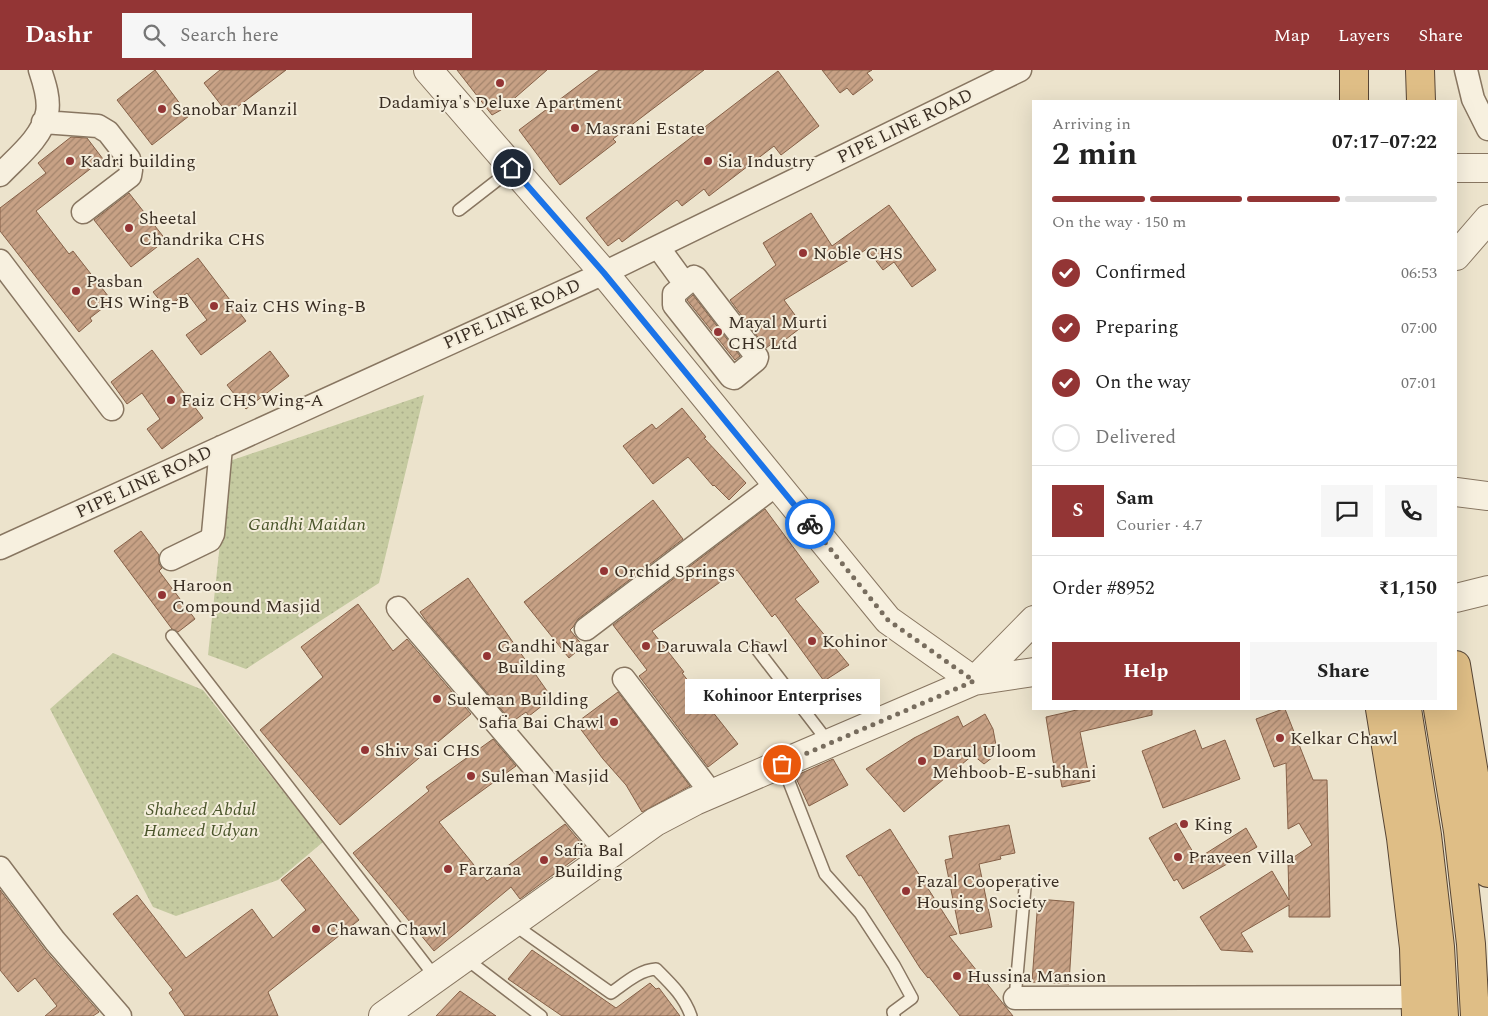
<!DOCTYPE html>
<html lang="en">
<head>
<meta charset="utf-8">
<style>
	body { margin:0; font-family:Spectral,serif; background:#f6f6f6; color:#222; height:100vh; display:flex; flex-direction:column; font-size:19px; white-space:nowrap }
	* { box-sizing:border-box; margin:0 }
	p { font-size:16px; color:#767676 }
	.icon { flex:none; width:28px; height:28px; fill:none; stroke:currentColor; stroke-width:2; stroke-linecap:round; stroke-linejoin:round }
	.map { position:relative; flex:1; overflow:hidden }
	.panel { position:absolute; left:1032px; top:30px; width:425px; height:610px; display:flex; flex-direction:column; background:#fff; border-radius:0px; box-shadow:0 5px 20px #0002 }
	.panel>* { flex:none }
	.pin { position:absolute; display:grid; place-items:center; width:42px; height:42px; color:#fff; margin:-21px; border:2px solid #fff; border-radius:50%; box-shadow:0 1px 5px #0007 }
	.courier { position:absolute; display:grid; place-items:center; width:50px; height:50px; margin:-25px; border:4px solid #1a73e8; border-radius:50%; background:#fff; color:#222; box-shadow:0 1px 6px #0007 }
	.bubble { position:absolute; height:35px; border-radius:0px; background:#fff; box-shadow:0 5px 20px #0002; font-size:16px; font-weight:700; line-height:35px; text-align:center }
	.head em { font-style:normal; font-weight:700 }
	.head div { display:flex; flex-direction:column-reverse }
	.head { display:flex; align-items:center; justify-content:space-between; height:85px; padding:0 20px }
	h1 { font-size:32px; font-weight:700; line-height:38px }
	.bar { display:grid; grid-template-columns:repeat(4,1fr); gap:8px 5px; align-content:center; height:60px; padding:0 20px }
	.bar i { height:6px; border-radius:4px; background:#e0e0e0 }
	.bar .on { background:#933535 }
	.bar p { grid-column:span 4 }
	.line { display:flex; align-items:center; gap:12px; padding:0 20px; border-top:1px solid #e0e0e0 }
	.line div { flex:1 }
	.round { display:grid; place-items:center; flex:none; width:52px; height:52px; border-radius:0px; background:#f6f6f6 }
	ol { padding:0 20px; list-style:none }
	li { display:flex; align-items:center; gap:15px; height:55px }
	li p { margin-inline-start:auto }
	li .icon { padding:5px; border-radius:50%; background:#933535; color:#fff; stroke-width:4 }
	li:last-child { color:#767676 }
	li i { width:28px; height:28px; border:2px solid #e0e0e0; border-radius:50% }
	.cta { display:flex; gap:10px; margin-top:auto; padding:10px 20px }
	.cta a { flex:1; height:58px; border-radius:0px; background:#933535; color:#fff; font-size:20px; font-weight:700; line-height:58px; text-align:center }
	.cta a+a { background:#f6f6f6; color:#222 }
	header { display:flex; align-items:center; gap:30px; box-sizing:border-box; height:70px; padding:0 25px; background:#933535; color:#fff }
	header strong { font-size:24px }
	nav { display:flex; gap:28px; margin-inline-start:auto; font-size:18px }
	.search { width:350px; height:45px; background:#f6f6f6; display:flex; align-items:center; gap:12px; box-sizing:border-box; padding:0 18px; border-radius:0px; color:#767676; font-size:19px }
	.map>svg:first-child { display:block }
	.park { fill:url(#park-dots) }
	.building { fill:url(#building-hatch); stroke:#866148 }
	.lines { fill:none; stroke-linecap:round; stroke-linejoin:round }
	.service-casing { stroke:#887661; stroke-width:14 }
	.minor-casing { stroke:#887661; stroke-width:25 }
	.tertiary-casing { stroke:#887661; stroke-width:30 }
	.trunk-casing { stroke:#574534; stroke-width:30 }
	.service { stroke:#f7f0df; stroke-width:11 }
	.minor { stroke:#f7f0df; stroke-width:22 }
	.tertiary { stroke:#f7f0df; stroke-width:28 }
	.trunk { stroke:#dfbe86; stroke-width:28 }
	.done { stroke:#786d5e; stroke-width:5; stroke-dasharray:0 9 }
	.route { stroke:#1a73e8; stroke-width:6 }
	.poi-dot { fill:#933535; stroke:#f4eddb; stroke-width:2 }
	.labels { text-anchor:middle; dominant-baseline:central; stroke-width:4; stroke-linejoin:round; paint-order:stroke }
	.poi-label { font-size:18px; fill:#3a2e23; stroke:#f4eddb; text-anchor:start }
	.street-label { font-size:18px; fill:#3a2e23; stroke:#f4eddb }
	.park-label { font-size:18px; font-style:italic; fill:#4a552b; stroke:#f4eddb }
</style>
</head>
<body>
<header>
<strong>Dashr</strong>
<div class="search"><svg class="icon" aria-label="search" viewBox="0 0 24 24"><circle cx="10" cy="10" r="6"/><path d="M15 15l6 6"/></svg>Search here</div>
<nav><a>Map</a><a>Layers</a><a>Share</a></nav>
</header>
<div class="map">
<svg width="1488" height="946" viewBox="0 0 1488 946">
	<defs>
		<pattern id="park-dots" width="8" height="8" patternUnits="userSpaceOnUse" patternTransform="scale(1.25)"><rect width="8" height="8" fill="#c5caa0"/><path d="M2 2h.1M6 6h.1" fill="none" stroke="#aaae8a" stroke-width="1.8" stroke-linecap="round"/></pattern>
		<pattern id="building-hatch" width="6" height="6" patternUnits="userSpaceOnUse" patternTransform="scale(1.25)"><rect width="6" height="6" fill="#c7a185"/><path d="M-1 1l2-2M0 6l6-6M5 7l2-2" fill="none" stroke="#a3846c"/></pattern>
	</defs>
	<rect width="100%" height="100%" fill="#ece3cc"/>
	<!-- park -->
	<path class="park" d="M424 325 379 513 246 599 208 585 223 445 212 397Z
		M113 583 203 620 323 772 278 810 176 846 153 837 50 639Z"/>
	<!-- building -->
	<path class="building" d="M155 0 189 46 152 75 117 30Z
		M220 0H286L228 44 204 13Z
		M457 0H547L501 40 492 45Z
		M599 0H704L613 69 616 72 560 115 519 60Z
		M822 0H872L867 3 873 10 853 25 847 18 840 23Z
		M778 1 819 56 781 85 774 76 709 126 704 119 682 136 677 130 622 172 619 168 608 176 586 148Z
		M71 67 87 68 103 89 36 141 69 184 73 181 112 231 90 248 92 251 79 262 0 161V138L46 103 38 93Z
		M129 123 166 170 131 197 94 150Z
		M889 135 936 200 912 217 894 192 883 200 867 179 784 230 803 256 777 276 774 272 766 278 730 230 776 195 763 173 811 143 832 176Z
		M198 188 246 251 201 285 186 265 207 250 187 223 166 238 153 222Z
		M693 225 740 286 735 290 687 230Z
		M152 280 203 348 162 379 147 359 160 349 142 323 127 334 111 312Z
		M270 281 289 306 246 339 227 315Z
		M682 338 706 367 704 368 746 413 729 430 714 415 713 416 688 387 653 414 623 376 652 354 656 359Z
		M653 430 683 469 578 549 573 557 570 560 583 576 569 588 524 532Z
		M765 439 819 512 795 529 849 595 824 611 775 544 772 547 737 500 652 561 684 602 682 603 738 674 708 697 639 606 647 600 613 555Z
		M141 461 159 485V494L162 498 159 501 195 549 178 562 172 559 114 481Z
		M468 508 552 628 529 646 526 642 512 652 427 552 420 542Z
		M358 534 393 581 407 569 471 644 340 755 260 660 323 607 301 577Z
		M618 622 690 716 642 742 626 715 603 689 576 653Z
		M1081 639H1152V645L1080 662 1090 711 1062 717 1060 706H1057L1053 691 1046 647Z
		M1283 639H1285L1313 710H1327L1330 847H1289V835L1241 863 1253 882 1221 880 1200 847 1272 801 1289 830 1288 791 1312 775 1299 753 1288 759 1286 693 1274 697 1256 649Z
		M985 644 993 659 996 675 993 687 984 694 973 685 904 742 866 699 914 668 958 646 963 657Z
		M1195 660 1202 679 1225 670 1240 709 1163 738 1142 681Z
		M493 669 516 696 439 752 487 811 565 754 587 780 520 829 511 817 434 881 353 783 429 721 426 717Z
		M833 689 848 715 809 736 795 706Z
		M1176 753 1197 789 1246 758 1257 777 1183 819 1177 809 1174 811 1149 768Z
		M1009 755 1015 783 1000 786 1001 789 979 794 992 857 960 864 945 790 953 788 949 766Z
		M890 759 957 864 949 866 1013 946H960L929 907 928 908 920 898 861 805 859 806 846 786Z
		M309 787 359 850 268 922 278 946H185L169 923 173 920 113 844 137 825 186 888 252 839 273 868 306 840 281 810Z
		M0 820 45 880 99 942 93 946H45L57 936 35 908 18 922 0 900Z
		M1038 829 1074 832 1069 914 1032 912Z
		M532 880 616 938 650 913 656 919 659 918 680 946H562L508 909Z
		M460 921 496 946H436Z"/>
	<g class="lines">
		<defs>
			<path id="service" d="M459 140 513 98
				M172 566 436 908
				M756 578 829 673
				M782 694 825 804 860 843 894 895 912 928 893 942 894 946
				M513 854 611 923C624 914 639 900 656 899 671 914 684 926 691 946
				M465 888 541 946
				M1015 928 1025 818"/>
			<path id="minor" d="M1466 0 1473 29 1488 59
				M43 52 98 56 108 62 129 89 131 100 130 106 83 142
				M0 105C17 87 42 68 47 43 50 29 44 12 40 0
				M658 177 685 214
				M0 191 112 339
				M694 207 696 208 757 287 756 290 734 308 731 307 674 235V224Z
				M0 478 604 203 1020 0
				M171 489 210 470 213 464 221 377
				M398 538 609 785
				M586 559 777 414
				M624 609 712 724
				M0 798 55 871 120 946
				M1015 928 1415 927"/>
			<path id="tertiary" d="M428 0 604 203 888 550 974 611
				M1456 98H1488
				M1456 186 1488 149
				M1456 422 1488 426
				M1456 528 1488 520
				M974 611 1034 550
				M383 946 655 752 695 731 974 611 1034 602"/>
			<path id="trunk" d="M1354 0V31
				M1420 0 1421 31
				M1456 595 1483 758 1488 803
				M1380 639 1401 768 1414 878 1416 946
				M1407 639 1427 765 1440 877 1444 946
				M1438 639 1458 761 1471 874 1475 946"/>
		</defs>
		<!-- service casing -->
		<use href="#service" class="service-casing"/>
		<!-- minor casing -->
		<use href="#minor" class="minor-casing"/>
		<!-- tertiary casing -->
		<use href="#tertiary" class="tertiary-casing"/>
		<!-- trunk casing -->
		<use href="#trunk" class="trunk-casing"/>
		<!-- service -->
		<use href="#service" class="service"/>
		<!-- minor -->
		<use href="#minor" class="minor"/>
		<!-- tertiary -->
		<use href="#tertiary" class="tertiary"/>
		<!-- trunk -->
		<use href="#trunk" class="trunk"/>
	</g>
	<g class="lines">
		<!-- done -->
		<path class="done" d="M782 694 974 611 888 550 810 454"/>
		<!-- route -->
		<path class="route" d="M512 98 604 203 810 454"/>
	</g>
	<!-- markers -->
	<g class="poi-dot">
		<circle cx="500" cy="13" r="5"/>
		<circle cx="162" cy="39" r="5"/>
		<circle cx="575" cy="58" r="5"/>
		<circle cx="70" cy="91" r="5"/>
		<circle cx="708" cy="91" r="5"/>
		<circle cx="129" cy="158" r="5"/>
		<circle cx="803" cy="183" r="5"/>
		<circle cx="76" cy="221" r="5"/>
		<circle cx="214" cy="236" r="5"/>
		<circle cx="718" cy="262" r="5"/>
		<circle cx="171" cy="330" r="5"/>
		<circle cx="604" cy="501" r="5"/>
		<circle cx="162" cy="525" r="5"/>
		<circle cx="812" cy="571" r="5"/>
		<circle cx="646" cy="576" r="5"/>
		<circle cx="487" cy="586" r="5"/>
		<circle cx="437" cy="629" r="5"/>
		<circle cx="614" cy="652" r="5"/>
		<circle cx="1280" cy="668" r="5"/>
		<circle cx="365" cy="680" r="5"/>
		<circle cx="922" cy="691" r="5"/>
		<circle cx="471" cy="706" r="5"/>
		<circle cx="1184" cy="754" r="5"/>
		<circle cx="1178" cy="787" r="5"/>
		<circle cx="544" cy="790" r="5"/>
		<circle cx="448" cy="799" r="5"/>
		<circle cx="906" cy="821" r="5"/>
		<circle cx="316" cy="859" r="5"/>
		<circle cx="957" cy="906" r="5"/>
	</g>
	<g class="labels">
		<!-- poi labels -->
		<g class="poi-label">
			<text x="500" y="32" text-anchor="middle">Dadamiya's Deluxe Apartment</text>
			<text x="172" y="39">Sanobar Manzil</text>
			<text x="585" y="58">Masrani Estate</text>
			<text x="80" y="91">Kadri building</text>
			<text x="718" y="91">Sia Industry</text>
			<text x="139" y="148">Sheetal<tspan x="139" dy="21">Chandrika CHS</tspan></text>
			<text x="813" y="183">Noble CHS</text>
			<text x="86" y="211">Pasban<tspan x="86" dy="21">CHS Wing-B</tspan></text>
			<text x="224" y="236">Faiz CHS Wing-B</text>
			<text x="728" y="252">Mayal Murti<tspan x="728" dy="21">CHS Ltd</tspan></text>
			<text x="181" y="330">Faiz CHS Wing-A</text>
			<text x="614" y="501">Orchid Springs</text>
			<text x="172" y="515">Haroon<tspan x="172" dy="21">Compound Masjid</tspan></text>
			<text x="822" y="571">Kohinor</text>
			<text x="497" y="576">Gandhi Nagar<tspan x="497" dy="21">Building</tspan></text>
			<text x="656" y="576">Daruwala Chawl</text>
			<text x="447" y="629">Suleman Building</text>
			<text x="604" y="652" text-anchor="end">Safia Bai Chawl</text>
			<text x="1290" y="668">Kelkar Chawl</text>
			<text x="375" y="680">Shiv Sai CHS</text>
			<text x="932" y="681">Darul Uloom<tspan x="932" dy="21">Mehboob-E-subhani</tspan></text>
			<text x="481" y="706">Suleman Masjid</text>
			<text x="1194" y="754">King</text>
			<text x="554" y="780">Safia Bal<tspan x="554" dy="21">Building</tspan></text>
			<text x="1188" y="787">Praveen Villa</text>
			<text x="458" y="799">Farzana</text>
			<text x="916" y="811">Fazal Cooperative<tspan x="916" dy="21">Housing Society</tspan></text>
			<text x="326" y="859">Chawan Chawl</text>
			<text x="967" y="906">Hussina Mansion</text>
		</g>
		<!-- street labels -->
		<g class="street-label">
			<text transform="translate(905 56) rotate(-26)">PIPE LINE ROAD</text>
			<text transform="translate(512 244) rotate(-24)">PIPE LINE ROAD</text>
			<text transform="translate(144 412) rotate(-25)">PIPE LINE ROAD</text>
		</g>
		<!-- park labels -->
		<g class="park-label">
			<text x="307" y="454">Gandhi Maidan</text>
			<text x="201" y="739">Shaheed Abdul<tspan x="201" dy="21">Hameed Udyan</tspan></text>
		</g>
	</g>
</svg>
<div class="pin" style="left:782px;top:694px;background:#ea580c"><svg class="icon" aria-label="bag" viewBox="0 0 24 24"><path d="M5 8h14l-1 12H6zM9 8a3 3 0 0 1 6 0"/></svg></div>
<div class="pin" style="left:512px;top:98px;background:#1f2937"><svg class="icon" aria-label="home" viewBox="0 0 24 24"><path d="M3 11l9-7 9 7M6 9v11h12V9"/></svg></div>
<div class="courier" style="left:810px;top:454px"><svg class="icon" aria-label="bike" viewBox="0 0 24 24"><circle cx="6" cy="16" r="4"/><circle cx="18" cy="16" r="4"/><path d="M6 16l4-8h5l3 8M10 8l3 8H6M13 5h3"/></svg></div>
<div class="bubble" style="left:685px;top:609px;width:195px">Kohinoor Enterprises</div>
<section class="panel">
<div class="head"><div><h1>2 min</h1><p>Arriving in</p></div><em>07:17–07:22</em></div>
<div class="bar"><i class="on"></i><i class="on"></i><i class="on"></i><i></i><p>On the way · 150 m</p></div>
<ol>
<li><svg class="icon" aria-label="check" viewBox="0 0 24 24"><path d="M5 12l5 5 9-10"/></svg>Confirmed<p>06:53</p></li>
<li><svg class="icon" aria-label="check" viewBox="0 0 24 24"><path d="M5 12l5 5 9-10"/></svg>Preparing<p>07:00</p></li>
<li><svg class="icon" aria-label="check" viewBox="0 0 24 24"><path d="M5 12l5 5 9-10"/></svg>On the way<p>07:01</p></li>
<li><i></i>Delivered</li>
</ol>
<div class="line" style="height:90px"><b class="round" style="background:#933535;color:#fff">S</b><div><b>Sam</b><p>Courier · 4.7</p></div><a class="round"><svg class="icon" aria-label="chat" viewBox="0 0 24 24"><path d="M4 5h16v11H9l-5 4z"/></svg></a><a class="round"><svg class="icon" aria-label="phone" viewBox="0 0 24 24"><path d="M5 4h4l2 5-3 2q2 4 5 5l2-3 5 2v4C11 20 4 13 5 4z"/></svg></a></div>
<div class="line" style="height:65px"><div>Order #8952</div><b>₹1,150</b></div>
<div class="cta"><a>Help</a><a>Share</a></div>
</section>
</div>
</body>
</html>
